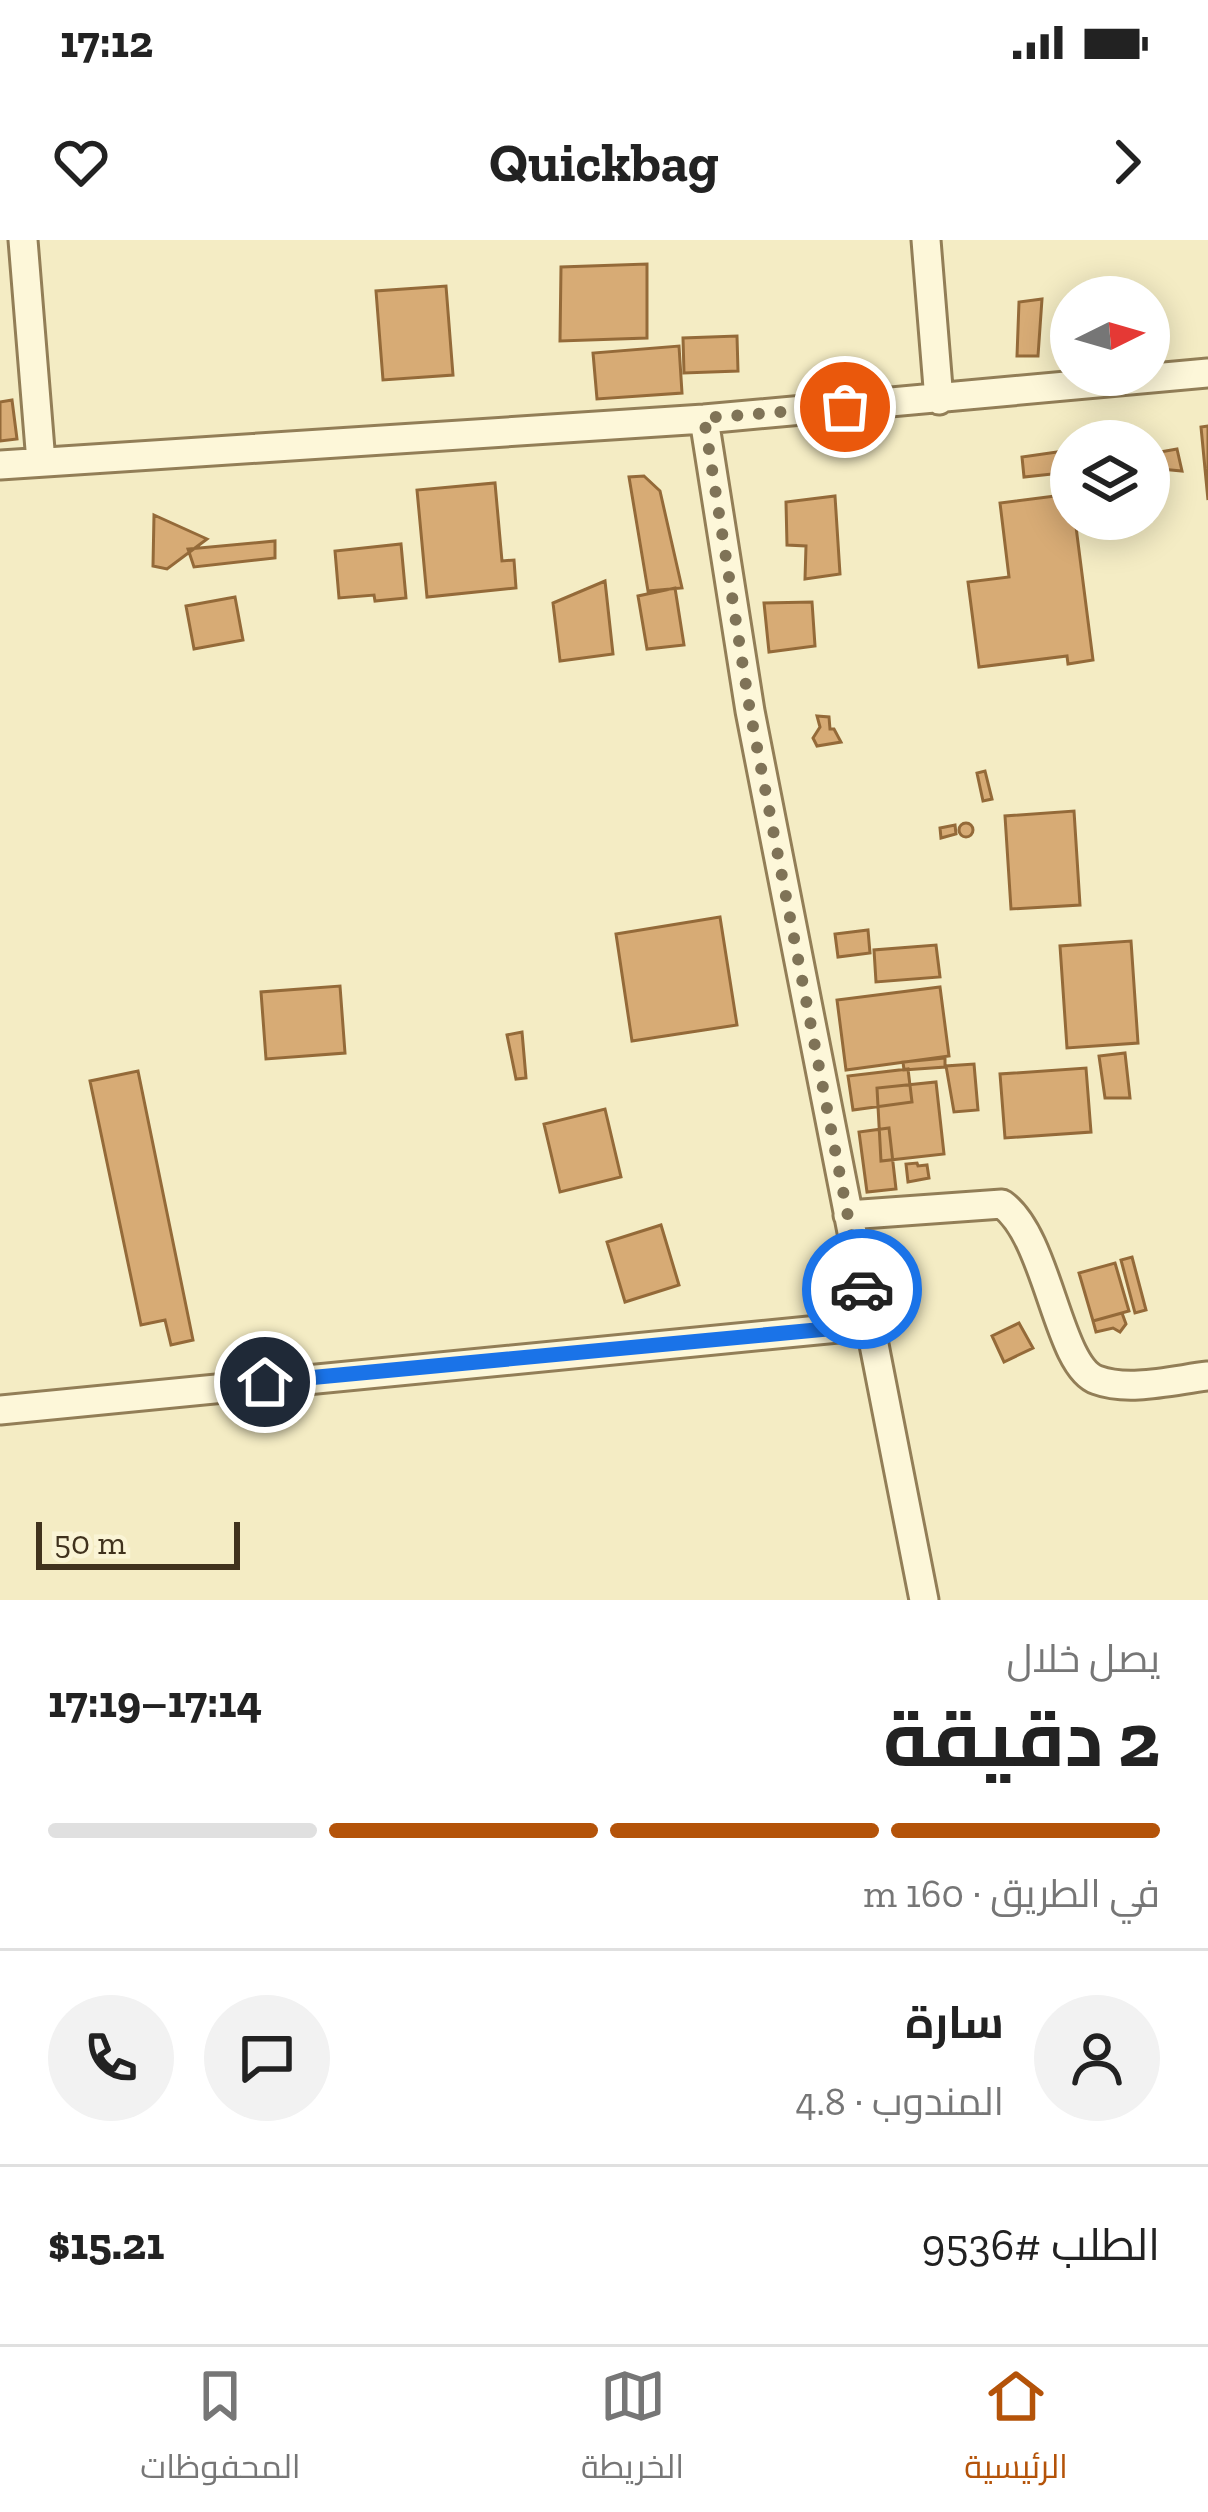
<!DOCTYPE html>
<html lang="ar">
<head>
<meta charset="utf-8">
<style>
	body { margin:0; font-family:"Zilla Slab",Cairo,serif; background:#f2f2f2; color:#222; direction:rtl; height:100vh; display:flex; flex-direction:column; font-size:45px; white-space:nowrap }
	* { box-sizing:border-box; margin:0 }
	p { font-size:39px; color:#767676 }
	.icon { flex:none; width:66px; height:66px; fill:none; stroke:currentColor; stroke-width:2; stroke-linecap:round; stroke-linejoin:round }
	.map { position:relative; height:1360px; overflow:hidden; direction:ltr }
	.details { display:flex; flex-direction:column; background:#fff; flex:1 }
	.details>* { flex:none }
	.needle { width:78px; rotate:85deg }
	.buttons { position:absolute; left:1050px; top:36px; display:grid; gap:24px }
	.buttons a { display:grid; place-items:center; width:120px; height:120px; border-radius:50%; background:#fff; box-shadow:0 6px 30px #0003; font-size:60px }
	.scale { position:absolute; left:36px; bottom:30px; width:204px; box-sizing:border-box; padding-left:12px; border:6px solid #40321d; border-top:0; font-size:33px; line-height:42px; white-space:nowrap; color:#40321d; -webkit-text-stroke:9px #faf4d5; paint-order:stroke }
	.pin { position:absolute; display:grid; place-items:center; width:102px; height:102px; color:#fff; margin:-51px; border:6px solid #fff; border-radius:50%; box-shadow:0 3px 12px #0007 }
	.courier { position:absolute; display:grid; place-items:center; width:120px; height:120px; margin:-60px; border:9px solid #1a73e8; border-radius:50%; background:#fff; color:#222; box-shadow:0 3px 15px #0007 }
	.headline em { font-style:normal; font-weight:700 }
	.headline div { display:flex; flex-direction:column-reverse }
	.headline { display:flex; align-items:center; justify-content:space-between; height:204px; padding:0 48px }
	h1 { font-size:78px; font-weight:700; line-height:90px }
	.bar { display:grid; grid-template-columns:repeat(4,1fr); gap:18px 12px; align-content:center; height:144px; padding:0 48px }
	.bar i { height:15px; border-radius:9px; background:#e0e0e0 }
	.bar .selected { background:#b45309 }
	.bar p { grid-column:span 4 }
	.line { display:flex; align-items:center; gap:30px; padding:0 48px; border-top:3px solid #e0e0e0 }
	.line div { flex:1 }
	.round { display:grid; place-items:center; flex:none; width:126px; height:126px; border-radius:63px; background:#f2f2f2 }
	.status { display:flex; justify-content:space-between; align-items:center; height:84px; padding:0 60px; background:#fff; direction:ltr }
	.status svg { height:33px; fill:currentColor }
	header { display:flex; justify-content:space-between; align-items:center; height:156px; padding:0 48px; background:#fff; font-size:54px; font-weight:700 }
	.dock { display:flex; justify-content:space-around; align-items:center; height:168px; border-top:3px solid #e0e0e0; background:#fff; font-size:33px; color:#767676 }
	.dock a { display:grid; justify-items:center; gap:6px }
	.dock .selected { color:#b45309 }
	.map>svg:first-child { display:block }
	.building { fill:#d7ab75; stroke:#946a39; stroke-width:3 }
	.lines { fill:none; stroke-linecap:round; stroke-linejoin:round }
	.minor-casing { stroke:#927e57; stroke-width:33 }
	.minor { stroke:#fdf7d9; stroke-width:27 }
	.done { stroke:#7f7357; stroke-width:12; stroke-dasharray:0 21.6 }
	.route { stroke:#1a73e8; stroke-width:15 }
</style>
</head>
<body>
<div class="status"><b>17:12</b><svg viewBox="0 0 49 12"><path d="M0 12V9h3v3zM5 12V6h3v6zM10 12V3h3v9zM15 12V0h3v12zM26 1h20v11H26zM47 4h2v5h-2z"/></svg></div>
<header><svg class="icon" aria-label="forward" viewBox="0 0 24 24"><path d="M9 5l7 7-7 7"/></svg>Quickbag<svg class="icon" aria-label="heart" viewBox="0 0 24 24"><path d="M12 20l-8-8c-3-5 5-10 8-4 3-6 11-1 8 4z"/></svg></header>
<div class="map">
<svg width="1208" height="1360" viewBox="0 0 1208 1360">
	<rect width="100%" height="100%" fill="#f4ecc4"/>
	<!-- building -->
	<path class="building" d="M647 24V98L560 101 561 27Z
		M446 46 453 135 383 140 376 51Z
		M1042 59 1038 116H1017L1019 62Z
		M737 96 738 131 684 133 683 98Z
		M679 106 682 153 597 159 593 113Z
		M12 160 17 199 0 201V162Z
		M1208 186V260L1201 187Z
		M1177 209 1182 231 1149 228V214Z
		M1071 210V232L1024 237 1022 217Z
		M644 236 660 251 682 348 648 351 629 237Z
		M495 243 502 321 514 320 516 348 427 357 417 250Z
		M1071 254V279H1075L1093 420 1068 424 1067 416 979 427 968 342 1009 337 1000 263Z
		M835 256 840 334 805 339 806 306 787 305 786 262Z
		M154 275 207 299 167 329 153 326Z
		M275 301V318L194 327 188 309Z
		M401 304 406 358 375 361 374 355 339 358 335 311Z
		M605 341 613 414 560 421 553 363Z
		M675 348 684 405 647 409 638 356Z
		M235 357 243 400 194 409 186 366Z
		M812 362 815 406 769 412 764 363Z
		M817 476 829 477 830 489H834L841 502 817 506 813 498 820 487Z
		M985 531 992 559 983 561 977 533Z
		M1074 571 1080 665 1011 669 1005 576Z
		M959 590a7 7 0 1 1 14 0a7 7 0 1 1-14 0Z
		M955 585 956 594 941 598 940 588Z
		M720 677 737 785 632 801 616 694Z
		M868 690 870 713 838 717 835 694Z
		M1131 701 1138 803 1067 808 1060 706Z
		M936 705 940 737 876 742 874 710Z
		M340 746 345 813 266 819 261 752Z
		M940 747 949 816 846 830 837 760Z
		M522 792 526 838 516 839 507 795Z
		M1125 813 1130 858H1105L1099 816Z
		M945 818V827L904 830 903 822Z
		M974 824 978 870 954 872 946 826Z
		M1086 828 1091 892 1005 898 1000 834Z
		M908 829 912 862 853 870 848 836Z
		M138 831 193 1100 171 1105 165 1080 141 1085 90 841Z
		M936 842 944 914 881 921 877 848Z
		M605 869 621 937 560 952 544 884Z
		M889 888 896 949 867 952 859 892Z
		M917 923 918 926 927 925 929 938 908 942 906 924Z
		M661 985 679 1045 625 1062 607 1002Z
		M1132 1017 1146 1070 1135 1073 1121 1020Z
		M1115 1023 1129 1071 1093 1081 1079 1033Z
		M1122 1073 1126 1084 1120 1092 1113 1088 1096 1092 1093 1081Z
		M1019 1083 1033 1108 1004 1122 992 1096Z"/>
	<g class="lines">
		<defs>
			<path id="minor" d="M23 0 41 222
				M926 0 939 160
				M704 179 750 471 924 1360
				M0 225 704 179 1208 133
				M848 975 1002 964C1049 998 1057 1126 1097 1140 1129 1152 1174 1140 1208 1136
				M0 1170 869 1085"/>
		</defs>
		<!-- minor casing -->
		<use href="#minor" class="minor-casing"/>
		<!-- minor -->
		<use href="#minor" class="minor"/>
	</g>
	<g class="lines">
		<!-- done -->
		<path class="done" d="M845 167 704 178 750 471 862 1049"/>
		<!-- route -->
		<path class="route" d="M265 1142 869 1085 862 1049"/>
	</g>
</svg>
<div class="buttons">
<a><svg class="needle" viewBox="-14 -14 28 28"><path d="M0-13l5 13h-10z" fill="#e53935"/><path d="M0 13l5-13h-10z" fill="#767676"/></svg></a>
<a><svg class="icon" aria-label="layers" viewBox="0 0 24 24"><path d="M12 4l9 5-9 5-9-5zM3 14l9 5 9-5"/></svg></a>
</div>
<div class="scale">50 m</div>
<div class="pin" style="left:845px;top:167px;background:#ea580c"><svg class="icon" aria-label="bag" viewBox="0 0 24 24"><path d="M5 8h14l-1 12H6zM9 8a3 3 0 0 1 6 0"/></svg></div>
<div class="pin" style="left:265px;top:1142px;background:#1f2937"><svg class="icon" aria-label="home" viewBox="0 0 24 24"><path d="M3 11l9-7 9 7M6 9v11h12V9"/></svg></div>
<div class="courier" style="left:862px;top:1049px"><svg class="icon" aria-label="car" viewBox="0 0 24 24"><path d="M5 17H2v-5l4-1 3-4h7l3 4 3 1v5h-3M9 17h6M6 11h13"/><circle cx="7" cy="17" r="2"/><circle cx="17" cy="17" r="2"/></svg></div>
</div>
<section class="details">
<div class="headline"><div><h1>2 دقيقة</h1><p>يصل خلال</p></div><em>17:14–17:19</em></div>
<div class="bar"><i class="selected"></i><i class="selected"></i><i class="selected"></i><i></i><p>في الطريق · 160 m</p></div>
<div class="line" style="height:216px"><a class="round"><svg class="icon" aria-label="person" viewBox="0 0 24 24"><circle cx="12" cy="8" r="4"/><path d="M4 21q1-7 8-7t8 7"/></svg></a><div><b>سارة</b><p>المندوب · 4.8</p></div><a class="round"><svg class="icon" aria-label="chat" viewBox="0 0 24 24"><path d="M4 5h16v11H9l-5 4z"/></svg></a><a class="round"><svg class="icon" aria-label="phone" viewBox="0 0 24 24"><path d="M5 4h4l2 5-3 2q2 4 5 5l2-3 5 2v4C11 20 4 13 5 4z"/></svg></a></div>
<div class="line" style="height:156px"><div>الطلب #9536</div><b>$15.21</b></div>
</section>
<nav class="dock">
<a class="selected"><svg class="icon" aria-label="home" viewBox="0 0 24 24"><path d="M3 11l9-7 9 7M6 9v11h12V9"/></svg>الرئيسية</a>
<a><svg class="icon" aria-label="map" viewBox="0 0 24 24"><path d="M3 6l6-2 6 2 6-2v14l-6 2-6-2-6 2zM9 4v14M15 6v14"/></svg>الخريطة</a>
<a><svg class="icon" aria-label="saved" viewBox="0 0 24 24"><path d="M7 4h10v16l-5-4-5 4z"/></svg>المحفوظات</a>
</nav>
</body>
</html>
